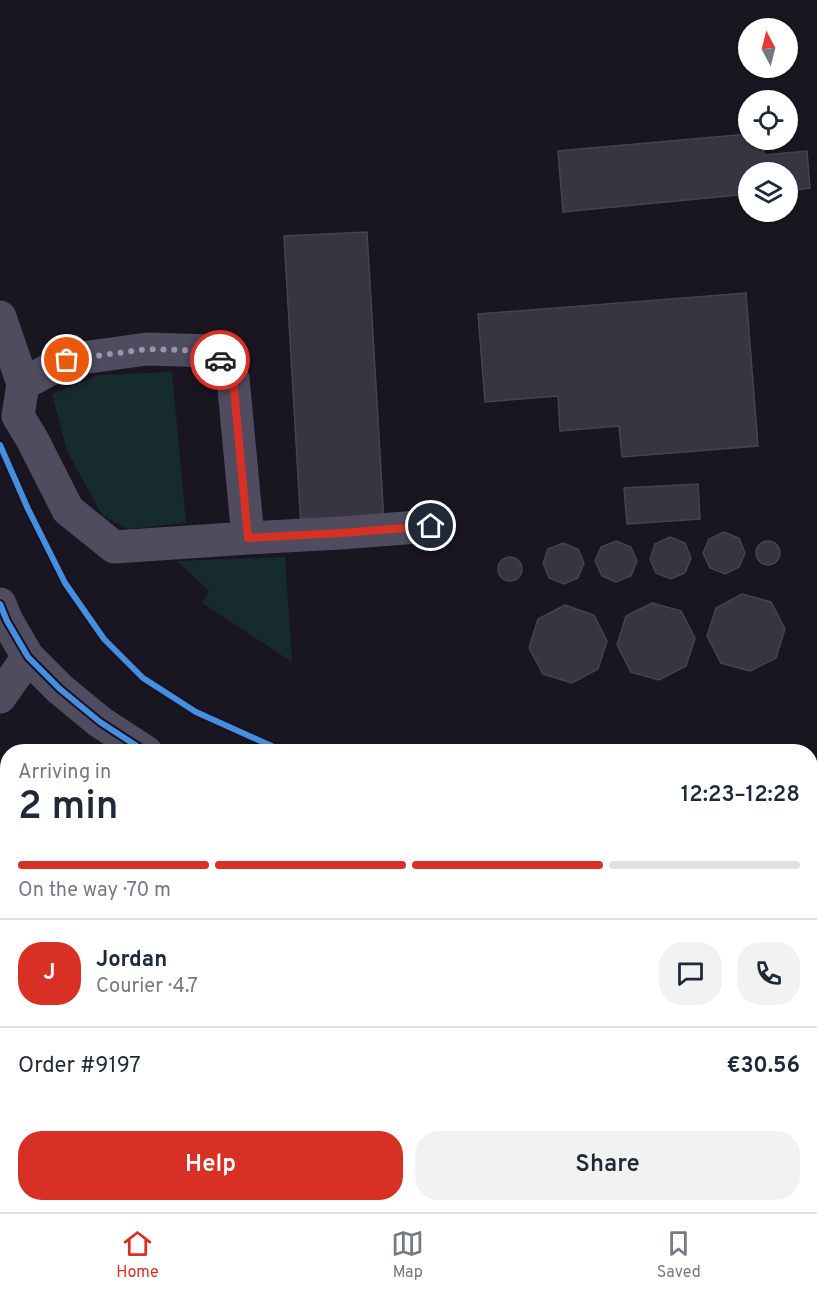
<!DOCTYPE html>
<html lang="en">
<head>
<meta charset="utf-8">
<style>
	body { margin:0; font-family:Overpass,sans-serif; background:#f2f2f3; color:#1f2937; height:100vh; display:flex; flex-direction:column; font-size:22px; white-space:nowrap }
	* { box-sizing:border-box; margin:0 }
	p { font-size:20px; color:#747a83 }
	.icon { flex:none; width:33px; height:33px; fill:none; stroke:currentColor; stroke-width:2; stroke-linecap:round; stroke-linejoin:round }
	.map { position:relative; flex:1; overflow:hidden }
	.drawer { position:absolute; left:0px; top:744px; width:818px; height:468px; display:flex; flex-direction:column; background:#fff; border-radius:24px 24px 0 0; box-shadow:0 2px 4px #0004 }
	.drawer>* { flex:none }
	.needle { width:39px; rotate:353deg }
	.controls { position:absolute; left:738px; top:18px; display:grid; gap:12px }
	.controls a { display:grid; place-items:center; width:60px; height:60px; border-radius:50%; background:#fff; box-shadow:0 2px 4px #0004; font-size:30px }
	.pin { position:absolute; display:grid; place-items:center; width:51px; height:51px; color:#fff; margin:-26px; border:3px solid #fff; border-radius:50%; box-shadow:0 2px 6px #0007 }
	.courier { position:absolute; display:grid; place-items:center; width:60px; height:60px; margin:-30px; border:4px solid #d93025; border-radius:50%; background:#fff; color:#222; box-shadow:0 2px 8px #0007 }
	.headline em { font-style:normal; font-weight:600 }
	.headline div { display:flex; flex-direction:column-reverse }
	.headline { display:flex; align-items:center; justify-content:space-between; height:102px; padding:0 18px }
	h1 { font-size:39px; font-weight:600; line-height:45px }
	.bar { display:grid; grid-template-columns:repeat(4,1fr); gap:9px 6px; align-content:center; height:72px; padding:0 18px }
	.bar i { height:8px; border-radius:4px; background:#e0e1e3 }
	.bar .active { background:#d93025 }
	.bar p { grid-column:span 4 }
	.line { display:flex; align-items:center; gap:15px; padding:0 18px; border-top:2px solid #e0e1e3 }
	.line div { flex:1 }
	.round { display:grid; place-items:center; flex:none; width:63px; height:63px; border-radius:24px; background:#f2f2f3 }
	.button { display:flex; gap:12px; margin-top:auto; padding:12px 18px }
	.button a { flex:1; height:69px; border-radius:24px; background:#d93025; color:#fff; font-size:24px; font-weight:600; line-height:69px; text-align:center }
	.button a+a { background:#f2f2f3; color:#1f2937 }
	.tabs { display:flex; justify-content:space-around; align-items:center; height:84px; border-top:2px solid #e0e1e3; background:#fff; font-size:16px; color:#747a83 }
	.tabs a { display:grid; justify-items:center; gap:3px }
	.tabs .active { color:#d93025 }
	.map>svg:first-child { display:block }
	.green { fill:#162b2c }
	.building { fill:#383442; stroke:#464253; stroke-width:1.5 }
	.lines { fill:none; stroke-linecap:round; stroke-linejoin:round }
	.minor { stroke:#4f4c60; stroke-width:33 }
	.cycleway-casing { stroke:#161225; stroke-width:10 }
	.cycleway { stroke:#468fdf; stroke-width:6 }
	.done { stroke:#9a95ae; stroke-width:6; stroke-dasharray:0 10.8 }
	.route { stroke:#d93025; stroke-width:8 }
</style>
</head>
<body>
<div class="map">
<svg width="817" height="1212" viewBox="0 0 817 1212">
	<rect width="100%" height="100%" fill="#191621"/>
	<!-- green -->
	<path class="green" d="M172 372 186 523 128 529 102 515 67 451 52 394 99 375Z
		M285 557 292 662 202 603 209 591 177 561Z
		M810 956 817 957V1212H285L278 1205 810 1204Z"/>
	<!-- building -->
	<path class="building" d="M748 134V140H762L764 155 807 151 810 188 788 191V172H748V194L563 212 558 151Z
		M367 232 384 522 301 527 284 236Z
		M746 293 758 446 622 457 619 426 560 431 558 396 485 402 478 314Z
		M698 484 700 519 627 524 624 488Z
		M724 532 739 538 745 553 739 567 725 574 710 568 703 553 709 539Z
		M670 537 685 543 691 558 685 573 671 579 656 573 650 559 655 544Z
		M616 541 631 547 637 561 631 576 616 582 602 576 595 561 601 547Z
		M756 553a12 12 0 1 1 24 0a12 12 0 1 1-24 0Z
		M563 543 578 549 584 563 578 578 564 584 549 578 543 563 548 549Z
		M498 569a12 12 0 1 1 24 0a12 12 0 1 1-24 0Z
		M742 594 771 602 785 629 776 658 750 671 721 663 707 636 716 608Z
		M652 603 681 611 695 638 686 666 659 680 631 672 617 645 626 616Z
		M565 605 594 615 607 641 598 669 572 683 543 674 529 648 538 619Z
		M8 921V1124L0 1125V922Z"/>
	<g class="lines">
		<!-- minor -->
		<path class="minor" d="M0 317 23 384
			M147 349 213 351 233 378 248 538 114 547 68 510 32 439 18 416 23 384 67 360Z
			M248 538 340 533 431 526
			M0 604 7 621 28 657 60 689 100 722 146 752
			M0 697 28 657
			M810 937 817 939
			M0 1200 8 1199
			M120 1212 121 1204"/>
		<defs>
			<path id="cycleway" d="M0 445 28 509 65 583 104 639 143 678 196 712 285 752
				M0 604 7 621 28 657 60 689 100 722 146 752"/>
		</defs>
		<!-- cycleway casing -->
		<use href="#cycleway" class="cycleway-casing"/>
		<!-- cycleway -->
		<use href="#cycleway" class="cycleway"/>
	</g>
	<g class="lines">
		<!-- done -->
		<path class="done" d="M67 360 147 349 213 351 220 360"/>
		<!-- route -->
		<path class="route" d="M220 360 233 378 248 538 340 533 431 526"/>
	</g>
</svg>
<div class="controls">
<a><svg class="needle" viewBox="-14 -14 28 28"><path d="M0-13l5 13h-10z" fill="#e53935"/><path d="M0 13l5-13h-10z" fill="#747a83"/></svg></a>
<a><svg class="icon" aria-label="locate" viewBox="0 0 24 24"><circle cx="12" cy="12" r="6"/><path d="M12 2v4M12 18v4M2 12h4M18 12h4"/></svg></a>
<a><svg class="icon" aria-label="layers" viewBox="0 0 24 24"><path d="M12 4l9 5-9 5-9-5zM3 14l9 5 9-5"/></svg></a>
</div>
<div class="pin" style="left:67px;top:360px;background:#ea580c"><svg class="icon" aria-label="bag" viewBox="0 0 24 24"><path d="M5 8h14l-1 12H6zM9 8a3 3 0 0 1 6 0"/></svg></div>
<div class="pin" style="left:431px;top:526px;background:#1f2937"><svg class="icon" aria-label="home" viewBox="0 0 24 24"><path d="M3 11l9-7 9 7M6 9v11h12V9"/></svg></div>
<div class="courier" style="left:220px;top:360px"><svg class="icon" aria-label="car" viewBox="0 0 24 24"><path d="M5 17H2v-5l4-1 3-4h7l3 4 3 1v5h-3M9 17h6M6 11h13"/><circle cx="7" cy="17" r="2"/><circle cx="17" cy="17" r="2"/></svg></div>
<section class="drawer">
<div class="headline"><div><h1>2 min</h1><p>Arriving in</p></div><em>12:23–12:28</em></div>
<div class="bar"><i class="active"></i><i class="active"></i><i class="active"></i><i></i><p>On the way · 70 m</p></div>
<div class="line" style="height:108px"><b class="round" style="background:#d93025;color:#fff">J</b><div><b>Jordan</b><p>Courier · 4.7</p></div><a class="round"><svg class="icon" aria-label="chat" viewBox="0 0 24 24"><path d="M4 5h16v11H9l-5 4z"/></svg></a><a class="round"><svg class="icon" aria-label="phone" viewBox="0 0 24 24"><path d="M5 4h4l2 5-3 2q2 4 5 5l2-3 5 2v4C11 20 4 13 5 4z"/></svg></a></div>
<div class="line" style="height:78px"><div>Order #9197</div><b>€30.56</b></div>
<div class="button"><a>Help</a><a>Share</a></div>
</section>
</div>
<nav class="tabs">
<a class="active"><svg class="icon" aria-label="home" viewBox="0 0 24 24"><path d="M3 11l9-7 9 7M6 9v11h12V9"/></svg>Home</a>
<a><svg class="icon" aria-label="map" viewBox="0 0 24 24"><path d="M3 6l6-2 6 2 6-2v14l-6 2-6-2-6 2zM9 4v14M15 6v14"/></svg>Map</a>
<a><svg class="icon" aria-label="saved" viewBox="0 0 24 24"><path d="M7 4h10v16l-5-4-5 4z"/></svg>Saved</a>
</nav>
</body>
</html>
